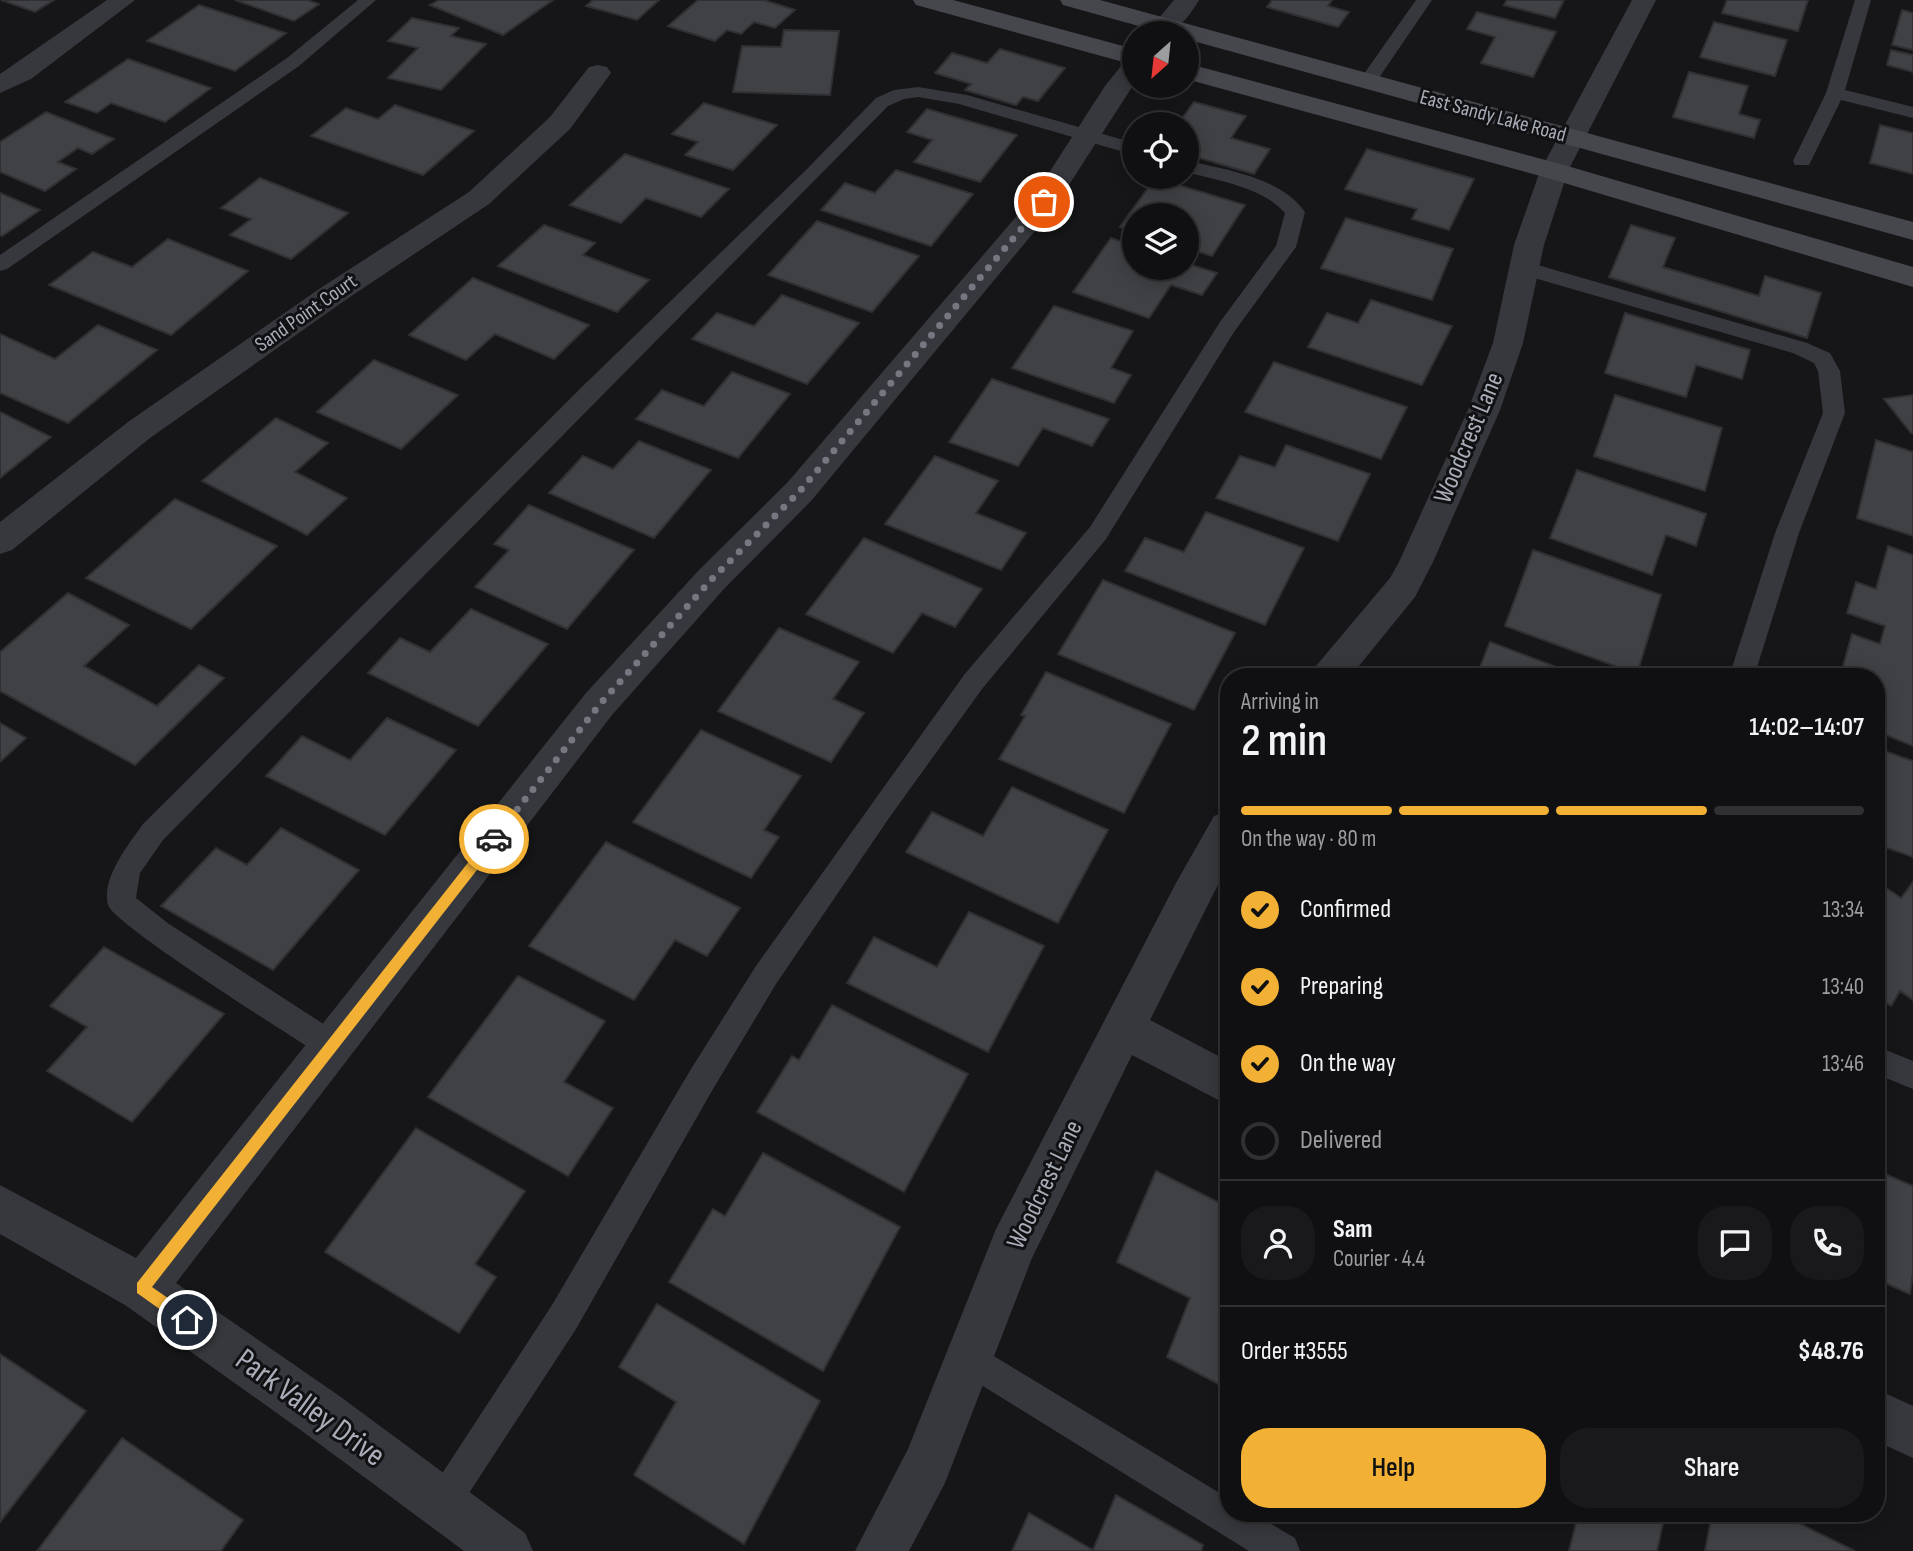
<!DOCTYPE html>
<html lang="en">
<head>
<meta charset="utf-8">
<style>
	body { margin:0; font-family:"Sofia Sans Condensed",sans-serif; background:#19191b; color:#f1f3f6; height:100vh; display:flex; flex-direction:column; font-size:26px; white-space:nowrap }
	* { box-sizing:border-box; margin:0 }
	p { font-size:23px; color:#9c9d9f }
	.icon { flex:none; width:38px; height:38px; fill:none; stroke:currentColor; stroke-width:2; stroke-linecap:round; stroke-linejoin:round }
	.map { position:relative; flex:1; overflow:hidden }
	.panel { position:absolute; left:1220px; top:668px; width:665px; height:854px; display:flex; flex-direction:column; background:#101012; border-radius:28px; box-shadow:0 4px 18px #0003,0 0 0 2px #303032 }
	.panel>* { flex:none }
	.needle { width:46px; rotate:207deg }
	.buttons { position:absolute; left:1122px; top:21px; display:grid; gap:14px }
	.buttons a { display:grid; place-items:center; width:77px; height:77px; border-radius:50%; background:#101012; box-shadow:0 4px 18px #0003,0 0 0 2px #303032; font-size:35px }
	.pin { position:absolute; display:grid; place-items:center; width:60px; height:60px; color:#fff; margin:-30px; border:4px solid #fff; border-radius:50%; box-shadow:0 2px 7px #0007 }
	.courier { position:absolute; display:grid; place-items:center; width:70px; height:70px; margin:-35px; border:5px solid #f2b134; border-radius:50%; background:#fff; color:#222; box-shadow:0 2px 9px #0007 }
	.overview em { font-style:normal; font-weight:600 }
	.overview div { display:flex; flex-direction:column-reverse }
	.overview { display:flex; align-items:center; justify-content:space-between; height:119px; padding:0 21px }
	h1 { font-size:46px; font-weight:600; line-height:52px }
	.bar { display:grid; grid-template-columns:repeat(4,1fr); gap:10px 7px; align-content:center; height:84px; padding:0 21px }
	.bar i { height:9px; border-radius:5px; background:#303032 }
	.bar .selected { background:#f2b134 }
	.bar p { grid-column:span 4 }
	.line { display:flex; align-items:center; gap:18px; padding:0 21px; border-top:2px solid #303032 }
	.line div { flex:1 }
	.round { display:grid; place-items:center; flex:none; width:74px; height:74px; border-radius:28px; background:#19191b }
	ol { padding:0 21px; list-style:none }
	li { display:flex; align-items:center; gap:21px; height:77px }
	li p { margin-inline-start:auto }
	li .icon { padding:7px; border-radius:50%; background:#f2b134; color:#111; stroke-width:4 }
	li:last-child { color:#9c9d9f }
	li i { width:38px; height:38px; border:4px solid #303032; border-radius:50% }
	.button { display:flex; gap:14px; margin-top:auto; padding:14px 21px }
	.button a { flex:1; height:80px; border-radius:28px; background:#f2b134; color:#111; font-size:28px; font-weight:600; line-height:80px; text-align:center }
	.button a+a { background:#19191b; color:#f1f3f6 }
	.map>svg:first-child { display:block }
	.building { fill:#404145; stroke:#303034; stroke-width:2 }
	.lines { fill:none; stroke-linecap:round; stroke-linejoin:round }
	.service { fill:#37383d; fill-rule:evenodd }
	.minor { fill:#37383d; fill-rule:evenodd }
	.secondary { fill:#45474d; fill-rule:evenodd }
	.route { fill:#f2b134 }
	.done { stroke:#757880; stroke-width:7; stroke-dasharray:0 12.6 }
	.labels { text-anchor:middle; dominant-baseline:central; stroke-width:6; stroke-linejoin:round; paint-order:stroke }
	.far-street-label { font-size:21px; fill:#a8adb8; stroke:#111113 }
	.street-label { font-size:26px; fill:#a8adb8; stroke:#111113 }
	.near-street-label { font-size:32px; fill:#a8adb8; stroke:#111113 }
</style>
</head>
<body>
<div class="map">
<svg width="1913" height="1551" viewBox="0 0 1913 1551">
	<rect width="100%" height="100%" fill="#161618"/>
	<!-- building -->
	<path class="building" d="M1 0H54L35 12Z
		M235 0H307L319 4 294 21Z
		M439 0H553L503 35 430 5Z
		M593 0H659L637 20 586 6Z
		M698 0H764L795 10 775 28 754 22 741 34 727 30 715 41 668 26Z
		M1272 0H1332L1328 6 1349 12 1338 27 1267 7Z
		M1507 0H1564L1555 18 1504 5Z
		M1727 0H1808L1798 31 1722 13Z
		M199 5 286 33 235 71 147 41Z
		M1902 10 1913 13V50L1892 45Z
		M1477 12 1556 32 1533 77 1481 63 1495 37 1467 29Z
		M412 18 459 28 451 36 486 44 441 90 388 78 418 48 388 41Z
		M1714 22 1787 40 1775 76 1700 57Z
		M784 30 839 31 830 95 733 92 742 46 781 47Z
		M1000 49 1065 68 1038 101 1023 97 1016 105 965 90 971 84 935 73 952 53 987 63Z
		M1891 50 1913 55V72L1887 65Z
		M128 59 211 88 165 122 111 103 97 113 65 102Z
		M1689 72 1748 86 1739 114 1760 120 1754 138 1673 117Z
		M1194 102 1246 116 1231 138 1270 149 1254 174 1186 154V124H1178Z
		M704 103 777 125 733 170 685 155 698 142 672 134Z
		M395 105 474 131 423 175 311 136 346 108 378 119Z
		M927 109 1017 135 980 182 914 162 932 140 907 132Z
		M46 112 114 139 92 154 78 148 58 162 76 169 45 191 0 172V142Z
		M1880 125 1913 133V174L1870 163Z
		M1367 149 1474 179 1449 230 1412 219 1417 209 1345 189Z
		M625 154 729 189 701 217 646 198 621 223 570 205Z
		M896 170 973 194 931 246 821 210 845 183 875 193Z
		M260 178 348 213 291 259 230 235 251 219 221 208Z
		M1155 178 1245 205 1212 256 1186 248V215H1134V231L1120 227Z
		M0 193 40 210 2 236 0 235Z
		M1346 218 1453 249 1432 300 1321 268Z
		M817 221 919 256 872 312 768 275Z
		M544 225 595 243 583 255 649 280 617 312 498 266Z
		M1631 225 1675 238 1663 267 1759 296 1765 276 1821 293 1807 338 1609 277Z
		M1111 238 1134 246V268H1186V263L1217 273 1202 295 1171 285 1149 318 1073 292Z
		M168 239 248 271 171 335 49 285 93 252 132 267Z
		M473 278 589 325 554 359 495 334 466 360 409 335Z
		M782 295 859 323 807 384 692 339 717 313 754 326Z
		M1371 300 1452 326 1422 385 1308 347 1327 313 1358 323Z
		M1054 306 1133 331 1111 368 1131 375 1114 403 1012 368Z
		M1625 313 1750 350 1742 379 1696 365 1686 397 1605 373Z
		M98 325 157 350 68 423 0 393V334L55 359Z
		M374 360 458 395 401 449 317 412Z
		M1274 362 1407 407 1381 459 1245 412Z
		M732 372 790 394 738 458 636 419 662 390 704 406Z
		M992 379 1109 419 1092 446 1043 428 1018 466 949 442Z
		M1615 395 1722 428 1705 491 1594 456Z
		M1913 395V433H1911L1884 399Z
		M0 412 51 437 0 478Z
		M276 418 328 443 295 472 347 498 307 535 202 481Z
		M1876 440 1913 452V536L1857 518Z
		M639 441 711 470 654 538 549 493 583 456 613 469Z
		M1286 445 1370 474 1338 541 1216 498 1240 456 1275 467Z
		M935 456 998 481 976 513 1026 533 1001 570 885 524Z
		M1577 470 1706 514 1696 546 1666 535 1652 575 1550 538Z
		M175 499 277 546 191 629 86 578Z
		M529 505 634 550 567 629 475 587 509 550 494 544Z
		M1206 512 1304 548 1265 625 1125 571 1145 538 1184 552Z
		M864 538 982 589 955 627 922 613 893 653 806 614Z
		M1888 546 1913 555V746L1876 731V677H1840L1852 634 1880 644 1885 626 1847 613 1856 582 1876 589Z
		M1533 550 1661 595 1637 674 1505 626Z
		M1103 580 1235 633 1194 710 1058 654Z
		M68 593 129 625 84 666 157 706 199 665 224 678 135 765 0 691V652Z
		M471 609 548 644 478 726 368 673 400 638 430 652Z
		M779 628 859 662 833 699 864 713 831 762 718 711Z
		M1490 642 1583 677H1476Z
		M1808 668 1832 677H1805Z
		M1046 672 1171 724 1124 813 999 759 1025 716 1021 715Z
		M387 718 456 750 385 835 266 776 302 736 350 760Z
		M0 723 26 738 0 762Z
		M701 730 801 776 764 830 779 837 751 878 633 822Z
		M1876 748 1913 761V857L1876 844Z
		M1012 787 1108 830 1058 923 906 852 932 812 983 836Z
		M281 828 359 870 273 970 161 906 216 848 247 865Z
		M606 842 740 908 707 956 675 940 634 1000 529 946Z
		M1876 881 1901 898 1913 882V1000L1900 991 1891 1006 1876 995V965L1882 956 1876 952Z
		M969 912 1044 946 988 1052 847 983 874 937 937 967Z
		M104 947 224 1014 132 1122 47 1071 87 1027 50 1006Z
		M518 976 605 1021 564 1082 613 1108 568 1176 428 1097Z
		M832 1005 968 1074 904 1192 757 1112 792 1056 799 1060Z
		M416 1128 525 1191 475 1264 496 1277 459 1333 325 1252Z
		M763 1153 900 1227 823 1371 669 1282 713 1209 725 1216Z
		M1876 1170 1913 1186V1272L1910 1294 1876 1279Z
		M1156 1171 1228 1207V1389L1167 1357 1190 1298 1117 1262Z
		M657 1304 820 1401 744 1544 634 1475 676 1402 619 1367Z
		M0 1354 86 1411 0 1522Z
		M122 1438 243 1520 221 1551H37Z
		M1116 1495 1203 1545 1201 1551H1012L1029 1513 1093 1550Z
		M1575 1514H1665L1657 1551H1569L1578 1515Z
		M1712 1514H1780L1855 1551H1705Z"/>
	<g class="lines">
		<!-- service -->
		<path class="service" d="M358 0H376L299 66 7 269 0 271V255L287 58Z
			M1416 0H1432L1374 85H1362L1359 81Z
			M1855 0H1871L1845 90 1913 107V118L1841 100 1809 165H1795L1793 161 1826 93Z
			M918 87 967 95 1134 143V155L959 104 918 97 904 99 888 106 163 840 140 873 136 898 169 924 342 1036 347 1046 342 1056 332 1060 322 1056C293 1037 113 924 108 905 101 878 129 844 143 824L587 382 807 169 876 98 894 90Z
			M1186 160C1225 170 1281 177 1305 212L1296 247 1234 332 1106 539 982 689 889 818 776 984 713 1089 576 1329 454 1516 442 1521 430 1516 425 1504 430 1492 552 1305 691 1069 756 966 964 675 1090 527 1220 322 1276 246 1285 213C1262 187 1219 181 1186 172Z
			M1524 261 1807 343 1830 353 1840 371 1845 413 1799 533 1754 677H1729L1775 533 1823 413 1818 371 1814 363 1793 353 1517 273 1514 268 1517 263Z
			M1876 1046 1913 1061V1089L1876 1074Z
			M969 1341 1228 1498V1514H1254L1295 1538 1300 1551H1249L957 1370 952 1358 957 1346Z"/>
		<!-- minor -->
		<path class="minor" d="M107 0H135L31 79 0 93V74Z
			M1174 0H1199C1189 16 1178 35 1157 30L1153 25Z
			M1632 0H1656L1568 171 1544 245 1523 343 1500 410 1433 562 1415 597 1350 677H1311L1316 666 1390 578 1399 562 1468 410 1493 343 1514 245 1540 171Z
			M1134 59V84L1054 208 811 501 723 590 612 715 176 1283 338 1395 525 1533 533 1551H464L302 1431 125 1305 0 1234V1185L136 1258 586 693 699 570 787 483 1034 196 1105 86 1125 61Z
			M598 65 607 67 611 73 570 129 489 204 344 301 150 438 12 550 0 554V522L128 422 322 287 469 192 550 117 589 67Z
			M1228 811V865L1150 1020 1228 1061V1105L1132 1055 1032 1258 945 1483 909 1551H855L908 1449 996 1229 1176 883 1214 816Z
			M1876 1389 1913 1406V1458L1876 1441Z"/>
		<!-- secondary -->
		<path class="secondary" d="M913 0H953L1134 49V65L916 5Z
			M1060 0H1100L1913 222V240L1186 39V33H1164L1063 5Z
			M1186 63 1564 165 1913 267V287L1544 177 1186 79Z"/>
	</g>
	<!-- route -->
	<path class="route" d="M494 834 498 836V843L152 1287 192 1315V1325H182L137 1293V1283L489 836Z"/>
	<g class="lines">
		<!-- done -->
		<path class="done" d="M494 839 600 704 711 580 799 492 1044 202"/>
	</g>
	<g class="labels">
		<!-- far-street labels -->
		<g class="far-street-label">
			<text transform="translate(1493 116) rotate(15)">East Sandy Lake Road</text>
			<text transform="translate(306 313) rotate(-35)">Sand Point Court</text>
		</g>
		<!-- street labels -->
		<g class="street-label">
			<text transform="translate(1469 438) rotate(-67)">Woodcrest Lane</text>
			<text transform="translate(1045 1185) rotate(-64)">Woodcrest Lane</text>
		</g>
		<!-- near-street labels -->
		<g class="near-street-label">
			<text transform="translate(310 1408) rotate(36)">Park Valley Drive</text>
		</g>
	</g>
</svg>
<div class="buttons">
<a><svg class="needle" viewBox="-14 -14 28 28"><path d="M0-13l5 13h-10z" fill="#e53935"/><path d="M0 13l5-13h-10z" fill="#9c9d9f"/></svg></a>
<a><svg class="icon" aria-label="locate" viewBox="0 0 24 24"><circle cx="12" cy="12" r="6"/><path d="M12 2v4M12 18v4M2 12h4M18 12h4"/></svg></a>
<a><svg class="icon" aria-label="layers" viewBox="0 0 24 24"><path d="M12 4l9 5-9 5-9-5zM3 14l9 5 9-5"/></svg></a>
</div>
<div class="pin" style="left:1044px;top:202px;background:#ea580c"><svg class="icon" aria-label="bag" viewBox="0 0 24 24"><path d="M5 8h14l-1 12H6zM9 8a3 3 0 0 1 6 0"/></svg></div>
<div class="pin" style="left:187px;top:1320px;background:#1f2937"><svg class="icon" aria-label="home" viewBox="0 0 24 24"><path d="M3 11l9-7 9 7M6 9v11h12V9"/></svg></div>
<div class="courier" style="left:494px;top:839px"><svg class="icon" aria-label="car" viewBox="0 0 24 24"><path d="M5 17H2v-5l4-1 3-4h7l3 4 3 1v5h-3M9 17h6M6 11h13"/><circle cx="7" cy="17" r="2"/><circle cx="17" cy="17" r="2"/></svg></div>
<section class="panel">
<div class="overview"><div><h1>2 min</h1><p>Arriving in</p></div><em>14:02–14:07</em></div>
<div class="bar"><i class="selected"></i><i class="selected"></i><i class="selected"></i><i></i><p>On the way · 80 m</p></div>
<ol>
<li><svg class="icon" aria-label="check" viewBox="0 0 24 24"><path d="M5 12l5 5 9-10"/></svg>Confirmed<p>13:34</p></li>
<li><svg class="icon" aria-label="check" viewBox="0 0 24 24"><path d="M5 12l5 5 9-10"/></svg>Preparing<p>13:40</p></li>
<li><svg class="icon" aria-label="check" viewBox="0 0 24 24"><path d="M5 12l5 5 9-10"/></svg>On the way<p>13:46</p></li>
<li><i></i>Delivered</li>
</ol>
<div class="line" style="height:126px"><a class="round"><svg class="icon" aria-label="person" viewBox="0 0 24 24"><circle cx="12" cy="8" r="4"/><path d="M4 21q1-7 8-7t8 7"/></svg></a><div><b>Sam</b><p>Courier · 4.4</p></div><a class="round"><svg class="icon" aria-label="chat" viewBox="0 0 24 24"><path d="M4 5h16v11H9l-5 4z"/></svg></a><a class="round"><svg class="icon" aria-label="phone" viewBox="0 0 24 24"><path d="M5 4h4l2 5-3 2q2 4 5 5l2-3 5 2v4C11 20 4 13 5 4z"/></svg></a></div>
<div class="line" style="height:91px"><div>Order #3555</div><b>$48.76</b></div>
<div class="button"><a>Help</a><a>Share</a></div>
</section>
</div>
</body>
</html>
